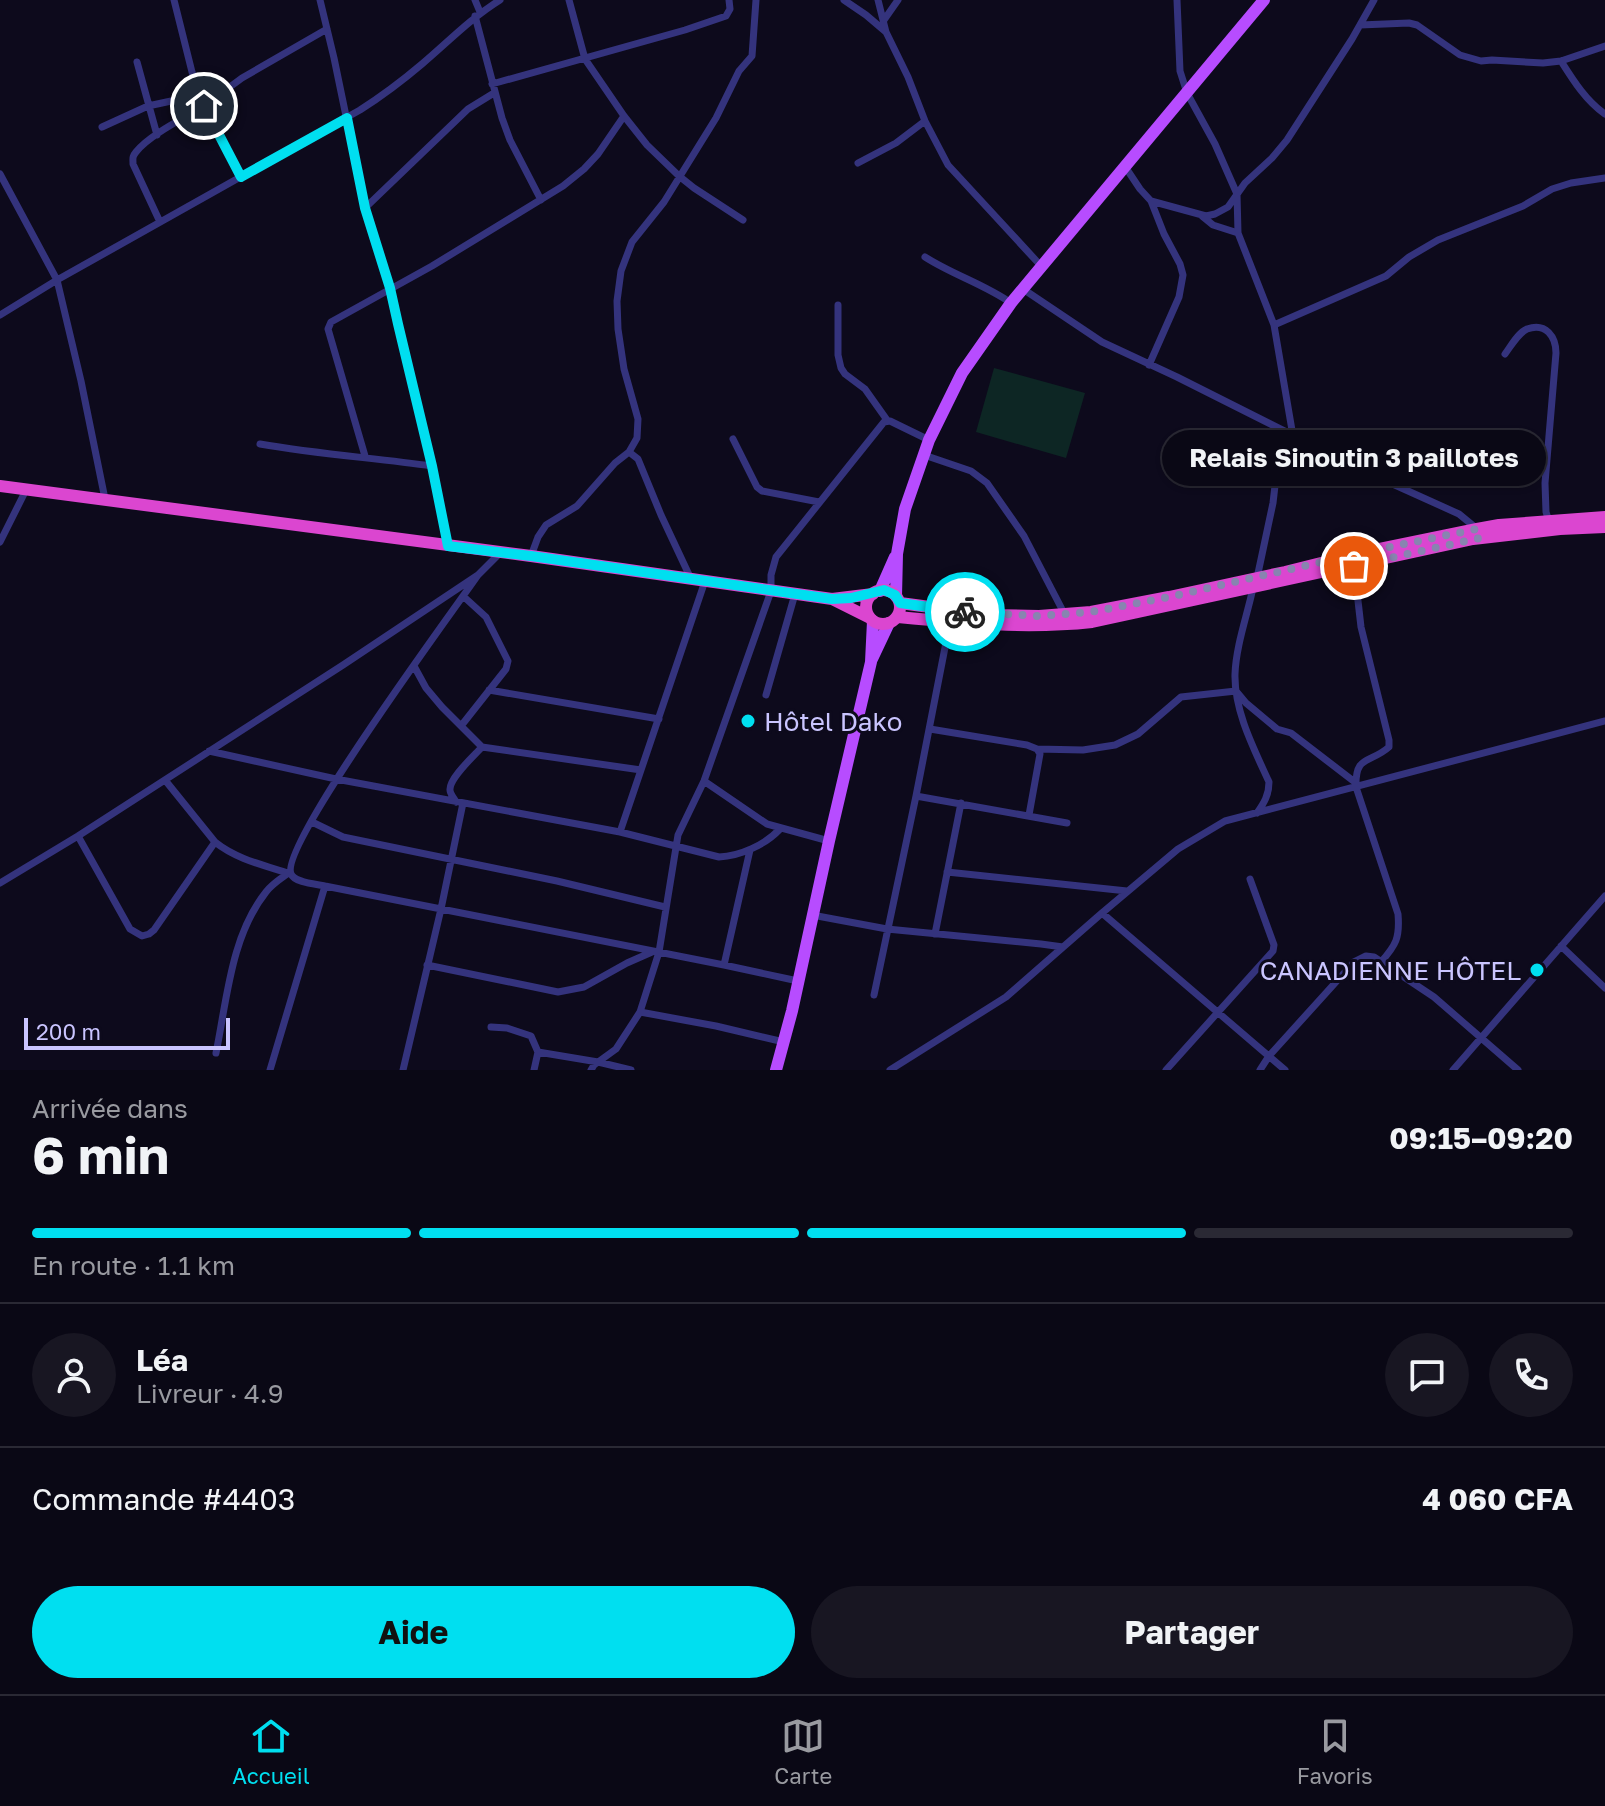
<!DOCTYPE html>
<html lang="fr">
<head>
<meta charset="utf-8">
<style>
	body { margin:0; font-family:"Golos Text",sans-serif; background:#181622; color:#f1f3f6; height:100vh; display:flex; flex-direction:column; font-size:30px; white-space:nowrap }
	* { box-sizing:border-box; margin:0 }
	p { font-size:26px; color:#999aa0 }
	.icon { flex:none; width:44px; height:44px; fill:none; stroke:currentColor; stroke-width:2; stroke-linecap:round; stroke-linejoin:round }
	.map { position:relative; height:1070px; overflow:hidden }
	.drawer { display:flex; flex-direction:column; background:#0a0815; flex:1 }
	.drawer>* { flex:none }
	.scale { position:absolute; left:24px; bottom:20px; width:206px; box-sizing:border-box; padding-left:8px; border:4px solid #cac5ff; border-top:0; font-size:22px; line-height:28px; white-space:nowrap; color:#cac5ff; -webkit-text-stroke:6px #0d0a1c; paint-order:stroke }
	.pin { position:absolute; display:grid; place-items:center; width:68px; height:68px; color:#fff; margin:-34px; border:4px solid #fff; border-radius:50%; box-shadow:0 2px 8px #0007 }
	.courier { position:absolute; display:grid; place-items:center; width:80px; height:80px; margin:-40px; border:6px solid #00dff0; border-radius:50%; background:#fff; color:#222; box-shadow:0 2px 10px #0007 }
	.bubble { position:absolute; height:56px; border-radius:28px; background:#0a0815; box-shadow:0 2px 6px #0004,0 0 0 2px #2a2934; font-size:26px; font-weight:700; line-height:56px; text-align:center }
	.overview em { font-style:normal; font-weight:700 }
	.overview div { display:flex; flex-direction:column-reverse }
	.overview { display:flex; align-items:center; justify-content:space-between; height:136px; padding:0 32px }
	h1 { font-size:52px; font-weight:700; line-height:60px }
	.bar { display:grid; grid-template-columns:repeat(4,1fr); gap:12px 8px; align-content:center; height:96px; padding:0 32px }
	.bar i { height:10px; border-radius:6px; background:#2a2934 }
	.bar .active { background:#00dff0 }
	.bar p { grid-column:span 4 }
	.line { display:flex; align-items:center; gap:20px; padding:0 32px; border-top:2px solid #2a2934 }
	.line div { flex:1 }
	.round { display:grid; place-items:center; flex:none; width:84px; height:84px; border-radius:42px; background:#181622 }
	.button { display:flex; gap:16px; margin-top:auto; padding:16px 32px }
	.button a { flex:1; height:92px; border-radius:48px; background:#00dff0; color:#111; font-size:32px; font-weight:700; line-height:92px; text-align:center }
	.button a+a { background:#181622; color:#f1f3f6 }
	.dock { display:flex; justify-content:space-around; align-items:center; height:112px; border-top:2px solid #2a2934; background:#0a0815; font-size:22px; color:#999aa0 }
	.dock a { display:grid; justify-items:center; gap:4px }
	.dock .active { color:#00dff0 }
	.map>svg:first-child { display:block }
	.green { fill:#0d2624 }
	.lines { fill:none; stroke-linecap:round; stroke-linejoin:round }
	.minor { stroke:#34337d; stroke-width:7 }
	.primary { stroke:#b74cff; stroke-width:12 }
	.trunk { stroke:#db46d0; stroke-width:12 }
	.done { stroke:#8884b0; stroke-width:8; stroke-dasharray:0 14.4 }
	.route { stroke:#00dff0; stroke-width:10 }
	.poi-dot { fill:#00dff0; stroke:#0d0a1c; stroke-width:3 }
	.labels { text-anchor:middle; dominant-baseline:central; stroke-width:6; stroke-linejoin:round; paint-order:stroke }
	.poi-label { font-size:26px; fill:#cac5ff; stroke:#0d0a1c; text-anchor:start }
</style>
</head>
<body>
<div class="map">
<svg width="1605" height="1070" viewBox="0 0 1605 1070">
	<rect width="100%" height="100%" fill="#0d0a1c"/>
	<!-- green -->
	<path class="green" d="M994 368 1085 393 1066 458 976 432Z"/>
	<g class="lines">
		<!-- minor -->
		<path class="minor" d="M320 0 334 58 365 208 390 288 432 466 448 546
			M475 0 480 12
			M569 0 585 59 624 116 647 145 679 176 694 188 743 220
			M844 0 866 15 886 32 908 77 925 121 948 165 1042 267
			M878 0 886 32
			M1177 0 1180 71 1187 93 1215 144 1237 194 1238 233 1274 325 1293 436 1290 445 1277 468 1273 503 1257 578
			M475 16 502 118 510 140 541 200
			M884 20 898 0
			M1360 25 1409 23 1417 25 1460 55 1481 61 1492 60 1543 63 1561 61 1605 46
			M1561 61C1573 80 1586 101 1605 114
			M137 62 157 135
			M492 84 685 30 726 16 730 9 729 0
			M102 127 148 106 199 95
			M858 163 896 143 925 121
			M1126 168 1140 189 1151 201 1164 234 1180 264 1183 275 1179 297 1149 365
			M0 174 57 280 81 381 105 499
			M241 177 204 106 242 78 327 29
			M1151 201 1206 216 1215 214 1228 207 1245 183 1272 158 1287 140 1352 39 1374 0
			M365 208 468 109 494 93
			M1202 216 1213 225 1238 233
			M160 222 133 164C133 158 132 157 136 152 149 135 186 117 204 106L192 72 174 0
			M925 257C953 275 984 284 1011 303
			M1023 289 1102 342 1177 377 1366 472 1459 514 1476 528
			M838 305V355L841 368 845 374 865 389 887 420
			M0 315 57 280 360 110C382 96 402 81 422 64 448 42 471 18 500 0
			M1274 325 1386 276 1409 257 1438 240 1523 206 1552 189 1571 183 1605 178
			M1505 354C1511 346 1518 333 1527 329 1546 322 1556 337 1556 353L1545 483 1546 512 1549 521
			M733 439 757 487 762 491 819 502
			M260 444C317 454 375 458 432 466
			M629 452 637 438 638 419 624 369 618 329 617 301 621 271 632 242 664 202 716 118 739 71 752 56 756 0
			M924 455 971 471 987 483 1024 536 1065 615
			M365 456 328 329 331 322 432 266 563 186 584 169 598 154 624 116
			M0 542 26 490
			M531 556 538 537 546 525 577 506 615 463 629 452 638 459 661 515 691 579
			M1354 566 1361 627 1389 740V747C1370 764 1355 754 1356 787L1398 914C1400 938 1396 945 1381 962
			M478 575C453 611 279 846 291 874 295 883 316 884 325 886L724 965 798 981
			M1253 588C1247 616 1236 646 1235 674 1234 711 1254 749 1269 782 1269 795 1264 803 1257 813
			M414 666 426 688 442 707 482 747 641 770
			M489 690 659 719
			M766 695 795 594
			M461 726 506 669 508 661 486 617 463 596
			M930 729 1027 745 1037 749 1040 754 1029 815
			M1037 749 1083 750 1115 745 1138 734 1181 697 1236 691 1246 703 1277 729 1291 733 1356 783
			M209 751 336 779 620 832 719 857C740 856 765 845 780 829
			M165 780 215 842C236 859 263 865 288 873
			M704 781 767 824 829 841
			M916 796 1067 823
			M456 802C454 798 450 794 450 790 449 778 474 756 482 747
			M312 822 343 837 557 881 665 907
			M620 832 705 581
			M78 836 130 929 142 936 149 934 154 930 215 842
			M947 872 1127 891
			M0 883 78 836 343 665 478 575 501 552
			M812 915 887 929 1041 944 1063 947
			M935 934 961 803
			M1561 946 1605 988
			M427 965 558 992 584 987 627 963 652 952
			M724 965 750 850
			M874 995 916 796 950 622
			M640 1012 716 1026 784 1042
			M491 1027 507 1028 531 1036 538 1052 534 1070
			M538 1052 598 1062 631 1070
			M216 1053C227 999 231 936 266 892 273 883 282 878 290 872
			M270 1070 325 886
			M403 1070 441 909 463 803
			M591 1070 594 1065 616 1049 640 1012 659 952 678 835 704 781 771 591V575L776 557 884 422 890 421 929 440
			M890 1070 1006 997 1102 913
			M1166 1070 1273 951 1274 945 1250 879
			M1260 1070 1269 1056 1354 962 1366 956 1374 957 1434 997 1518 1070
			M1285 1070 1102 913 1178 849 1225 821 1605 721
			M1453 1070 1605 896"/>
		<!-- primary -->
		<path class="primary" d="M880 591 895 557
			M896 596 897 554 905 509 929 440 962 373 1011 303 1264 0
			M872 659 889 623
			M776 1070 792 1011 829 841 871 662 873 621"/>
		<!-- trunk -->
		<path class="trunk" d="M0 486 531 556 832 599 873 594
			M866 607a17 17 0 1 1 34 0a17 17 0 1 1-34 0Z
			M832 599 870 618
			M900 603 990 615 1039 616 1091 612 1169 597 1285 572 1365 552 1477 529 1499 525 1605 517
			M898 617C962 623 1027 629 1092 622L1473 539 1560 529 1605 527"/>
	</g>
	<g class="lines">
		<!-- done -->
		<path class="done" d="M965 612 1039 616 1091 612 1169 597 1365 552 1477 529 1480 538 1354 566"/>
		<!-- route -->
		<path class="route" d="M204 106 241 177 347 118 365 208 390 288 398 324 432 466 448 546 531 556 832 599 851 598 884 590 895 595 900 603 965 612"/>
	</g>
	<!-- markers -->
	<g class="poi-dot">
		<circle cx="748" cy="721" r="8"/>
		<circle cx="1537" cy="970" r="8"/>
	</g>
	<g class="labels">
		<!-- poi labels -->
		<g class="poi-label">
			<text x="764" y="721">Hôtel Dako</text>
			<text x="1521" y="970" text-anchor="end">CANADIENNE HÔTEL</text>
		</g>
	</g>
</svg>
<div class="scale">200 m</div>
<div class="pin" style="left:1354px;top:566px;background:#ea580c"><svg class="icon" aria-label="bag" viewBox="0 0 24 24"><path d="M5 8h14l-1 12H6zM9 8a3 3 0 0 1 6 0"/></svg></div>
<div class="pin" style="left:204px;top:106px;background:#1f2937"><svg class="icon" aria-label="home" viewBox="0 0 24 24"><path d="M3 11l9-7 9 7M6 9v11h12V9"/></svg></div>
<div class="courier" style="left:965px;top:612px"><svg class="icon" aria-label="bike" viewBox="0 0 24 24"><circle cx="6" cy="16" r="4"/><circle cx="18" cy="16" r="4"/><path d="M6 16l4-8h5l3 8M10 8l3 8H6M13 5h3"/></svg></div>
<div class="bubble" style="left:1162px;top:430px;width:384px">Relais Sinoutin 3 paillotes</div>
</div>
<section class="drawer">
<div class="overview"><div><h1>6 min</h1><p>Arrivée dans</p></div><em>09:15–09:20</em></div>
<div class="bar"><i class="active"></i><i class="active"></i><i class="active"></i><i></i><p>En route · 1.1 km</p></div>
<div class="line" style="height:144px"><a class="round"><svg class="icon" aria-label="person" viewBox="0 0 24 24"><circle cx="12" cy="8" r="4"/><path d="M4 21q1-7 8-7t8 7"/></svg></a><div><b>Léa</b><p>Livreur · 4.9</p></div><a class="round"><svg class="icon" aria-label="chat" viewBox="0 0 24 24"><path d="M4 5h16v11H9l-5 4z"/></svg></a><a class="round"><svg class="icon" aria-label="phone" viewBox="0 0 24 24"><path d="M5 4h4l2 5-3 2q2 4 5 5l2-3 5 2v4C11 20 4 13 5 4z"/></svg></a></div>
<div class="line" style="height:104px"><div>Commande #4403</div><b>4 060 CFA</b></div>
<div class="button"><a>Aide</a><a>Partager</a></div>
</section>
<nav class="dock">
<a class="active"><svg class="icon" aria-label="home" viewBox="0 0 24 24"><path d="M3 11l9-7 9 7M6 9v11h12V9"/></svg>Accueil</a>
<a><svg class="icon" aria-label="map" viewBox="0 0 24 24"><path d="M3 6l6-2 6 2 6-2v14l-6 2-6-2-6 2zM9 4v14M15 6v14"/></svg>Carte</a>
<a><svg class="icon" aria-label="saved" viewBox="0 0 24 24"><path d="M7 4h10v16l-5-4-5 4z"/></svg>Favoris</a>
</nav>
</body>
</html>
